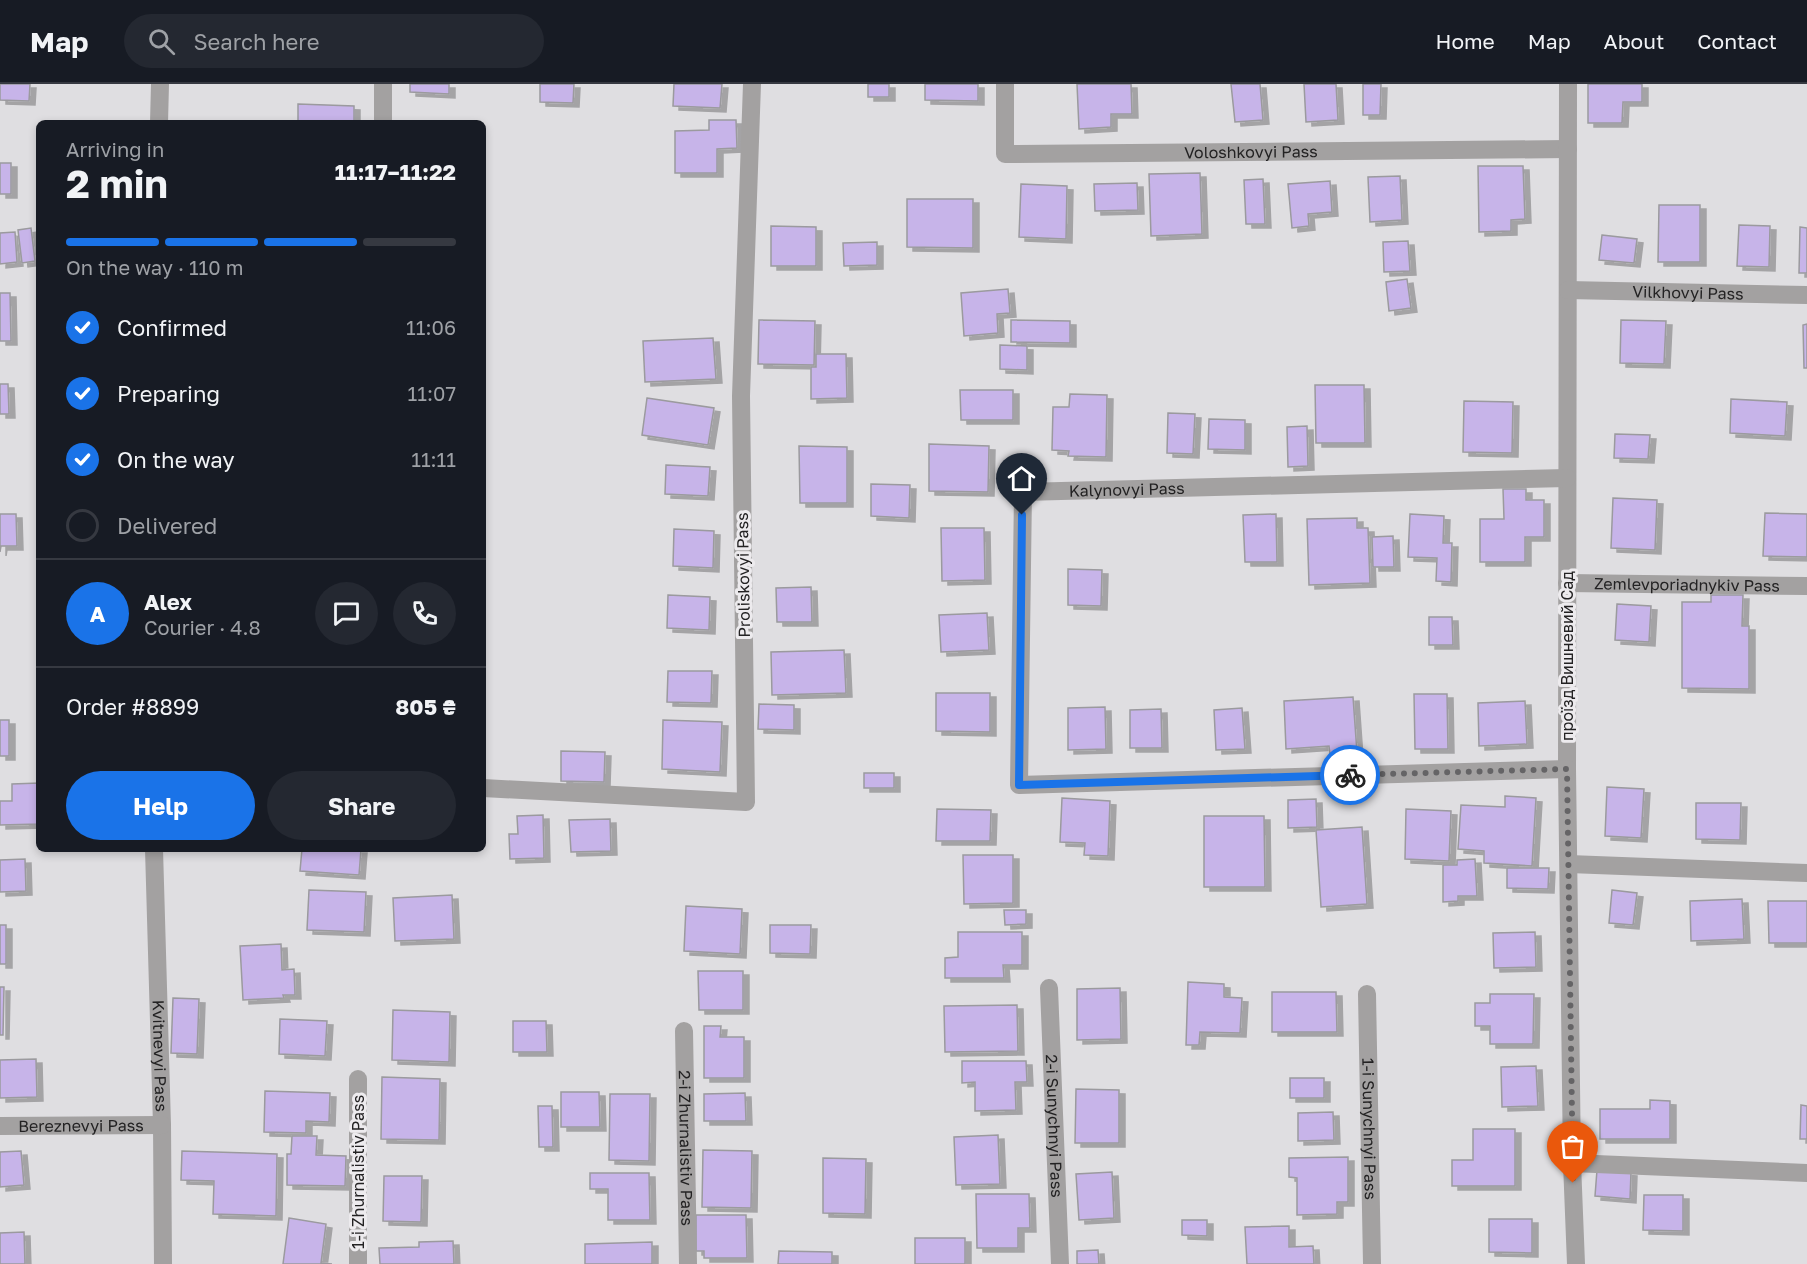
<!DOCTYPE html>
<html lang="en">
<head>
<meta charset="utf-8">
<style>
	body { margin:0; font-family:"Golos Text",sans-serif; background:#242831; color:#f1f3f6; height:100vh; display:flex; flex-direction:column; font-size:22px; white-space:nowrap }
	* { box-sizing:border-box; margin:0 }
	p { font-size:20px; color:#9ea1a6 }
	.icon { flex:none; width:33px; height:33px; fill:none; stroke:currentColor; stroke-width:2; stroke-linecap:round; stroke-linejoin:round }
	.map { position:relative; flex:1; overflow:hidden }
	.sheet { position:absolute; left:36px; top:36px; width:450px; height:732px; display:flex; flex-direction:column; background:#171b24; border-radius:9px; box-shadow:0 3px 9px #0003 }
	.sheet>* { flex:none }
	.pin { position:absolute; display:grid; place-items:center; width:51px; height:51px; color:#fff; margin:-62px -26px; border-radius:50% 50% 50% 0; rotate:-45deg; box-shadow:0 0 6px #0007 }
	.pin .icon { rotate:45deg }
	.courier { position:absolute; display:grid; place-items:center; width:60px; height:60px; margin:-30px; border:4px solid #1a73e8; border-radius:50%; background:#fff; color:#222; box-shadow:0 2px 8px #0007 }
	.summary em { font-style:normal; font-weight:700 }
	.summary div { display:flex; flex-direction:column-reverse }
	.summary { display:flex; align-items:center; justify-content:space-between; height:102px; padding:0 30px }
	h1 { font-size:39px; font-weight:700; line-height:45px }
	.bar { display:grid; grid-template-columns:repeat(4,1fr); gap:9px 6px; align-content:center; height:72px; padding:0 30px }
	.bar i { height:8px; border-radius:4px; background:#363941 }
	.bar .on { background:#1a73e8 }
	.bar p { grid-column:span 4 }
	.line { display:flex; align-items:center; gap:15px; padding:0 30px; border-top:2px solid #363941 }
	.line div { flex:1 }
	.round { display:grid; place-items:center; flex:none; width:63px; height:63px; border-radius:32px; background:#242831 }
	ol { padding:0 30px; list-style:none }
	li { display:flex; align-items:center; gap:18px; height:66px }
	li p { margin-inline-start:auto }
	li .icon { padding:6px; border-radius:50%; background:#1a73e8; color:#fff; stroke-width:4 }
	li:last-child { color:#9ea1a6 }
	li i { width:33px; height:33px; border:3px solid #363941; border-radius:50% }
	.cta { display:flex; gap:12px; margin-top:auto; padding:12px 30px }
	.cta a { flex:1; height:69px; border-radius:36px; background:#1a73e8; color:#fff; font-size:24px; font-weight:700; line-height:69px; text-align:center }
	.cta a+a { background:#242831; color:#f1f3f6 }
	header { display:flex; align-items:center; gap:36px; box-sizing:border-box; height:84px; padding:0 30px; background:#171b24; border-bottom:2px solid #363941 }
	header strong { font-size:28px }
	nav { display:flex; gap:33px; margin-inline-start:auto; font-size:21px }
	.search { width:420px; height:54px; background:#242831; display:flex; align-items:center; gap:15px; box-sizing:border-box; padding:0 21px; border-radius:33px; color:#9ea1a6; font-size:22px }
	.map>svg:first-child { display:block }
	.building { fill:#c7b4e9; stroke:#9b9a9e; stroke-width:1.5; filter:url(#shadow) }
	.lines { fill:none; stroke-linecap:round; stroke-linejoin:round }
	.street { stroke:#a3a1a1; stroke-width:18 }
	.done { stroke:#656466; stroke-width:6; stroke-dasharray:0 10.8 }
	.route { stroke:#1a73e8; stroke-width:8 }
	.labels { text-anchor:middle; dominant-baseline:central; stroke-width:6; stroke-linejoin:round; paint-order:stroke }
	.street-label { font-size:16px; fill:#232223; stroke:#edebee }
</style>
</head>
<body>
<header>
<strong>Map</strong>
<div class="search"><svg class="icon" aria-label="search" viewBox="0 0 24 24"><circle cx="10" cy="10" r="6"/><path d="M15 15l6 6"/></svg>Search here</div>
<nav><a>Home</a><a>Map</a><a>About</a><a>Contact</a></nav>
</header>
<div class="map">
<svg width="1807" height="1180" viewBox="0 0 1807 1180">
	<defs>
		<filter id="shadow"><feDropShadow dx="6" dy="4" stdDeviation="0" flood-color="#0004"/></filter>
	</defs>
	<rect width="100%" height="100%" fill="#dfdee1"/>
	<!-- building -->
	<path class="building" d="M0 0H30L29 17 0 16Z
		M410 0H449V10L410 8Z
		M540 0H574L573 19 540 18Z
		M674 0H722L720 24 673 22Z
		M868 0H889V13H868Z
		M925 0H978V17L925 16Z
		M1077 0H1131L1132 30H1111V43L1079 45Z
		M1231 0H1260L1263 36 1235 38Z
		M1304 0H1336L1338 36 1306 38Z
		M1363 0H1381L1380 31H1363Z
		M1588 0H1642V18H1623L1622 39H1588Z
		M298 20 354 22V39H298Z
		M709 36H736L737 64 717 65V89H675V47L709 46Z
		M0 79H11V110H0Z
		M1478 82H1523L1525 135 1511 136V147L1479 148Z
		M1200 89 1202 150 1151 152 1149 90Z
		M1400 92 1402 136 1370 138 1368 93Z
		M1263 95 1265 140H1246L1244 96Z
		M1330 97 1332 128 1308 130 1309 142 1292 144 1288 100Z
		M1137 99 1138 126 1095 127 1094 100Z
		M1021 100 1067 102 1066 155 1019 153Z
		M907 115H973V164L907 163Z
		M1659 121H1700V178H1658Z
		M1739 141 1770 142 1769 183 1737 182Z
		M771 142 816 143V182H771Z
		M1800 143 1807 144V189H1799Z
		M31 144 35 177 22 179 18 146Z
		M15 148 17 178 0 180V149Z
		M1602 151 1637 155 1634 179 1599 176Z
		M1408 157 1410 187 1384 188 1383 158Z
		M877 158V181L844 182 843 159Z
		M1407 195 1411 224 1389 227 1386 198Z
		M1008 205 1010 229 997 230 998 249 964 252 961 209Z
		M0 209H10L11 257H0Z
		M759 236 815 237 814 281 758 280Z
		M1011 236 1070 237V259L1011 258Z
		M1621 236 1666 237 1664 280 1620 279Z
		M1807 240V284H1804L1803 241Z
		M713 254 716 295 645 298 643 257Z
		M1000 261 1027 262V286L1000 285Z
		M816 270H846L847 314 811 315V283H816Z
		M0 300H8L9 330H0Z
		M1315 301H1364L1365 359H1316Z
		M960 306H1013V336H961Z
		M1070 310 1107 311 1106 373 1068 372 1069 367 1052 366 1053 323H1069Z
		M647 314 714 324 708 361 642 351Z
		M1731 315 1787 318 1785 352 1730 349Z
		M1464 317 1513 318 1512 369 1463 368Z
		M1168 329 1195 330 1193 370 1167 369Z
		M1209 335 1245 336V366L1208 365Z
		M1307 342 1308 382 1288 383 1287 343Z
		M1615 350 1650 351 1648 375 1614 374Z
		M929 360 989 362 988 408 929 407Z
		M799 362 847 363V419H800Z
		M666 381 710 383 708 412 665 410Z
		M871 400 910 401 909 434 871 432Z
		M1503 405H1526V416H1544V453H1525V478H1480V435H1504Z
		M1613 414 1657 416 1655 466 1611 464Z
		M1765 429 1807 430V473L1763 472Z
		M0 430H16L17 462H1L0 468Z
		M1276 430 1277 478H1245L1243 431Z
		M1410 430 1444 432 1443 459H1452L1451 498 1436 497 1437 474 1408 473Z
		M1357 434V444H1368L1370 499 1309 501 1307 435Z
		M941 444H984L985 496 942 497Z
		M674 445 714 447 713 484 673 482Z
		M1393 452 1394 483H1373L1372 453Z
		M1068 485 1102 486 1101 522 1068 521Z
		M811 503 812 538H777L776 504Z
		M668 511 710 513 709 546 667 544Z
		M1711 511H1743L1742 542H1749V605L1682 604V518H1711Z
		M1617 520 1651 522 1649 558 1615 556Z
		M987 529 989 566 941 568 939 531Z
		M1429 533H1452L1453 561H1429Z
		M844 566 846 609 772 611 771 568Z
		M668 587H712L711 619 667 618Z
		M936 609H990V648L936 647Z
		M1414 610H1447L1448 665H1415Z
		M1353 613 1357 669 1330 670 1329 662 1286 665 1284 617Z
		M1525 617 1527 660 1479 662 1478 619Z
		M759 620 794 621V646L758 645Z
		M1105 623 1106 665 1068 666V624Z
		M1242 624 1245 665 1216 666 1214 626Z
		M1161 625 1162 664H1130V626Z
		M0 636H9V672H0Z
		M663 636 722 638 720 688 662 685Z
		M561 667 605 668 604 698 561 697Z
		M864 689H894V704H864Z
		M39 699V740L0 741V717H12V700Z
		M1607 703 1644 705 1641 754 1605 752Z
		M1505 712 1536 714 1532 782 1484 779V767L1458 765 1461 721 1505 723Z
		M1062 714 1110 717 1108 772 1084 771 1085 759 1060 758Z
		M1316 715 1317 743 1288 744V716Z
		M1696 719H1741L1740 756 1696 755Z
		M937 725 991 726 990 757H936Z
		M1406 725 1451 727 1449 777 1405 775Z
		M543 731 544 774 510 775 509 750H518L517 732Z
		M1204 732H1264L1265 803H1204Z
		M610 735 611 767 571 768 569 736Z
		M1362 743 1367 820 1321 823 1316 746Z
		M302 765H361L359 791 300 787Z
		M963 771H1013V819L964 820Z
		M25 775 26 807 0 808V776Z
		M1475 775 1477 812H1458V817L1443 818V781H1457V776Z
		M1507 784H1549L1548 805 1507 804Z
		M309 806 366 808 364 848 307 846Z
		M1612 806 1637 809 1633 841 1609 839Z
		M452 811 454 855 395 857 393 814Z
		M1742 815 1744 855 1691 857 1690 817Z
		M1768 817H1807V859H1769Z
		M686 822 742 825 740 870 684 867Z
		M1004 826H1026V840L1005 841Z
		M0 841H6V880H0Z
		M770 841H811L810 870 770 869Z
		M958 848H1022V881H1003L1004 894H945V874L958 873Z
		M1535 848 1536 883 1494 884 1493 849Z
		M281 860 282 886 294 885 295 911H283L284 914 243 916 240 862Z
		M698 887H743V926H699Z
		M1188 898 1224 900V913L1242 914 1240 949 1200 948 1199 961H1186Z
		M0 903H4L3 951H0Z
		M1120 904 1121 955 1077 956V905Z
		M1272 908H1336L1337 948H1272Z
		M1490 910H1534L1533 960H1490V942H1475V919H1490Z
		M173 914 199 915 197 970 171 969Z
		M1017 921 1018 967 945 968 944 922Z
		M393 926 450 928 449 978 392 976Z
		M280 935 327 937 325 972 279 970Z
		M513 937H546L547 968H513Z
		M704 942H721L720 953H744V994H704Z
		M36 975 37 1013 0 1014V976Z
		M962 977H1026L1027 998H1015L1016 1026 975 1027V998L962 999Z
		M1536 982 1538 1022 1502 1023 1501 983Z
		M382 993 440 995 439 1056 381 1055Z
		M1290 994H1324V1014H1290Z
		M1076 1005 1119 1006V1059H1075Z
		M265 1007 330 1009 329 1038 306 1037V1049L264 1048Z
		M561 1008H599L600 1043H561Z
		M745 1009 746 1037H704V1010Z
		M610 1010H650L649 1077 609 1076Z
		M1650 1016 1670 1017V1055H1600V1025H1650Z
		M1801 1021 1807 1022V1055H1800Z
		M538 1022H552L553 1063H539Z
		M1333 1028 1334 1056 1298 1057V1029Z
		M1473 1045H1515V1102H1452V1076H1473Z
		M998 1051 1000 1100 956 1101 954 1053Z
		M292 1052H317L316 1071 346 1072 345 1102 287 1101V1070H291Z
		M703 1066 752 1067 751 1124 702 1123Z
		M21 1067 24 1101 0 1103V1068Z
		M182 1067 277 1070 276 1132 213 1130 214 1097 181 1096Z
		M1348 1073V1118H1337V1130L1297 1131V1094L1289 1093V1074Z
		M823 1074 866 1075 865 1130 823 1129Z
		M1597 1086 1631 1088 1630 1115 1595 1112Z
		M1112 1088 1114 1134 1079 1136 1076 1090Z
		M590 1089H649L650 1136H608V1105H590Z
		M384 1092H422L421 1138 383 1137Z
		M976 1110H1029L1030 1144H1018V1164H977Z
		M1644 1111H1683V1147L1643 1146Z
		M696 1131H746L747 1174H704V1167H696Z
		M289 1134 326 1140 321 1179 332 1180H283Z
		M1489 1135H1532V1169L1489 1168Z
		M1182 1136H1207V1152L1182 1151Z
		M1289 1142V1163L1313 1162 1314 1180H1247L1245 1143Z
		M24 1148 25 1180H0V1149Z
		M915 1154H965V1180H915Z
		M453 1157 454 1180H380L379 1164 419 1163V1158Z
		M652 1158V1180H585V1160Z
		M1098 1166 1099 1180H1077V1167Z
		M779 1167 832 1168V1180H778Z"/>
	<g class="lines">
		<!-- street -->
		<g class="street">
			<path id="s1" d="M1005 0V70L1568 65"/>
			<path d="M1568 0 1567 685 1572 1079 1576 1180"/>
			<path d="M159 39 160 0"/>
			<path d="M383 39V0"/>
			<path id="s2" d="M1568 206 1807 211"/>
			<path id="s3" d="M1567 499 1807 502"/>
			<path id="s4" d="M1567 685 1019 701 1023 408 1567 394"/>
			<path d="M483 704 746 718 741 312 752 0"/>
			<path id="s5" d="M154 765 162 1041 163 1180"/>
			<path d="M1569 780 1807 789"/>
			<path id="s6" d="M1049 904 1060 1180"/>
			<path id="s7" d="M1367 910 1372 1180"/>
			<path id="s8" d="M684 947 688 1180"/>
			<path id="s9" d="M0 1042 162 1041"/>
			<path d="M1572 1079 1807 1089"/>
			<path d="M358 1180V995"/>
		</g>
	</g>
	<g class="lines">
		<!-- done -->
		<path class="done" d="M1350 691 1567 685 1573 1099"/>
		<!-- route -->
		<path class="route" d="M1022 431 1019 701 1350 691"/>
	</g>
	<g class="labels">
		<!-- street labels -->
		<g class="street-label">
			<text stroke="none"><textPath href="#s1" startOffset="316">Voloshkovyi Pass</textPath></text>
			<text stroke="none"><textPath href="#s2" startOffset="120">Vilkhovyi Pass</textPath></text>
			<text stroke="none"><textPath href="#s4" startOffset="945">Kalynovyi Pass</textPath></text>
			<text transform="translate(743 491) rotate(-91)">Proliskovyi Pass</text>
			<text stroke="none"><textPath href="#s3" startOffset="120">Zemlevporiadnykiv Pass</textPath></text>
			<text transform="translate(1567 572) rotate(-90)">проїзд Вишневий Сад</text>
			<text stroke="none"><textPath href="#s5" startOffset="207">Kvitnevyi Pass</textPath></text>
			<text stroke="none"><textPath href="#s9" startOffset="81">Bereznevyi Pass</textPath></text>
			<text stroke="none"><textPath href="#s6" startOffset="138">2-i Sunychnyi Pass</textPath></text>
			<text stroke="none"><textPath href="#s7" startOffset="135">1-i Sunychnyi Pass</textPath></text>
			<text stroke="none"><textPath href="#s8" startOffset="117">2-i Zhurnalistiv Pass</textPath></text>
			<text transform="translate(358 1088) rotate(-90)">1-i Zhurnalistiv Pass</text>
		</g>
	</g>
</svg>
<div class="pin" style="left:1573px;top:1099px;background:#ea580c"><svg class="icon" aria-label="bag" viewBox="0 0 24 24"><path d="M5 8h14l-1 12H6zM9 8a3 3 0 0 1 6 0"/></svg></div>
<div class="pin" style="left:1022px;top:431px;background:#1f2937"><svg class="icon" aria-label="home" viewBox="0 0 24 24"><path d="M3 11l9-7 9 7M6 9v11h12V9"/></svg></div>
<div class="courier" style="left:1350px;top:691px"><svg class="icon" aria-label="bike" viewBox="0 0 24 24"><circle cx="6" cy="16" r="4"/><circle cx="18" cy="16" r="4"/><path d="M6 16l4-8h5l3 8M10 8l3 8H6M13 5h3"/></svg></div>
<section class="sheet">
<div class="summary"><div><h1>2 min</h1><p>Arriving in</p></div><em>11:17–11:22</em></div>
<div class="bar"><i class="on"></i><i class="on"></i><i class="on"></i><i></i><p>On the way · 110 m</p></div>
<ol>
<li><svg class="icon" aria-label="check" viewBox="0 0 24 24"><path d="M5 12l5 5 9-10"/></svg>Confirmed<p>11:06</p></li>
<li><svg class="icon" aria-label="check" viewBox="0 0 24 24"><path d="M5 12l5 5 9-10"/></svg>Preparing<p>11:07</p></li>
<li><svg class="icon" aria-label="check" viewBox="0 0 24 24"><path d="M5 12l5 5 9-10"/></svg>On the way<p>11:11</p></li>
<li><i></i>Delivered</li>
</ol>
<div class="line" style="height:108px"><b class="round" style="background:#1a73e8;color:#fff">A</b><div><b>Alex</b><p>Courier · 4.8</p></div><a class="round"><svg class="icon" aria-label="chat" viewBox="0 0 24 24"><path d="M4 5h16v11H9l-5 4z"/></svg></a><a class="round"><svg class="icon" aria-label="phone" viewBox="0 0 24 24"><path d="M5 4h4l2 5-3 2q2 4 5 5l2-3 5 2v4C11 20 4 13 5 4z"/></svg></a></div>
<div class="line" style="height:78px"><div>Order #8899</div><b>805 ₴</b></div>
<div class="cta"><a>Help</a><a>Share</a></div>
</section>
</div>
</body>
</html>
